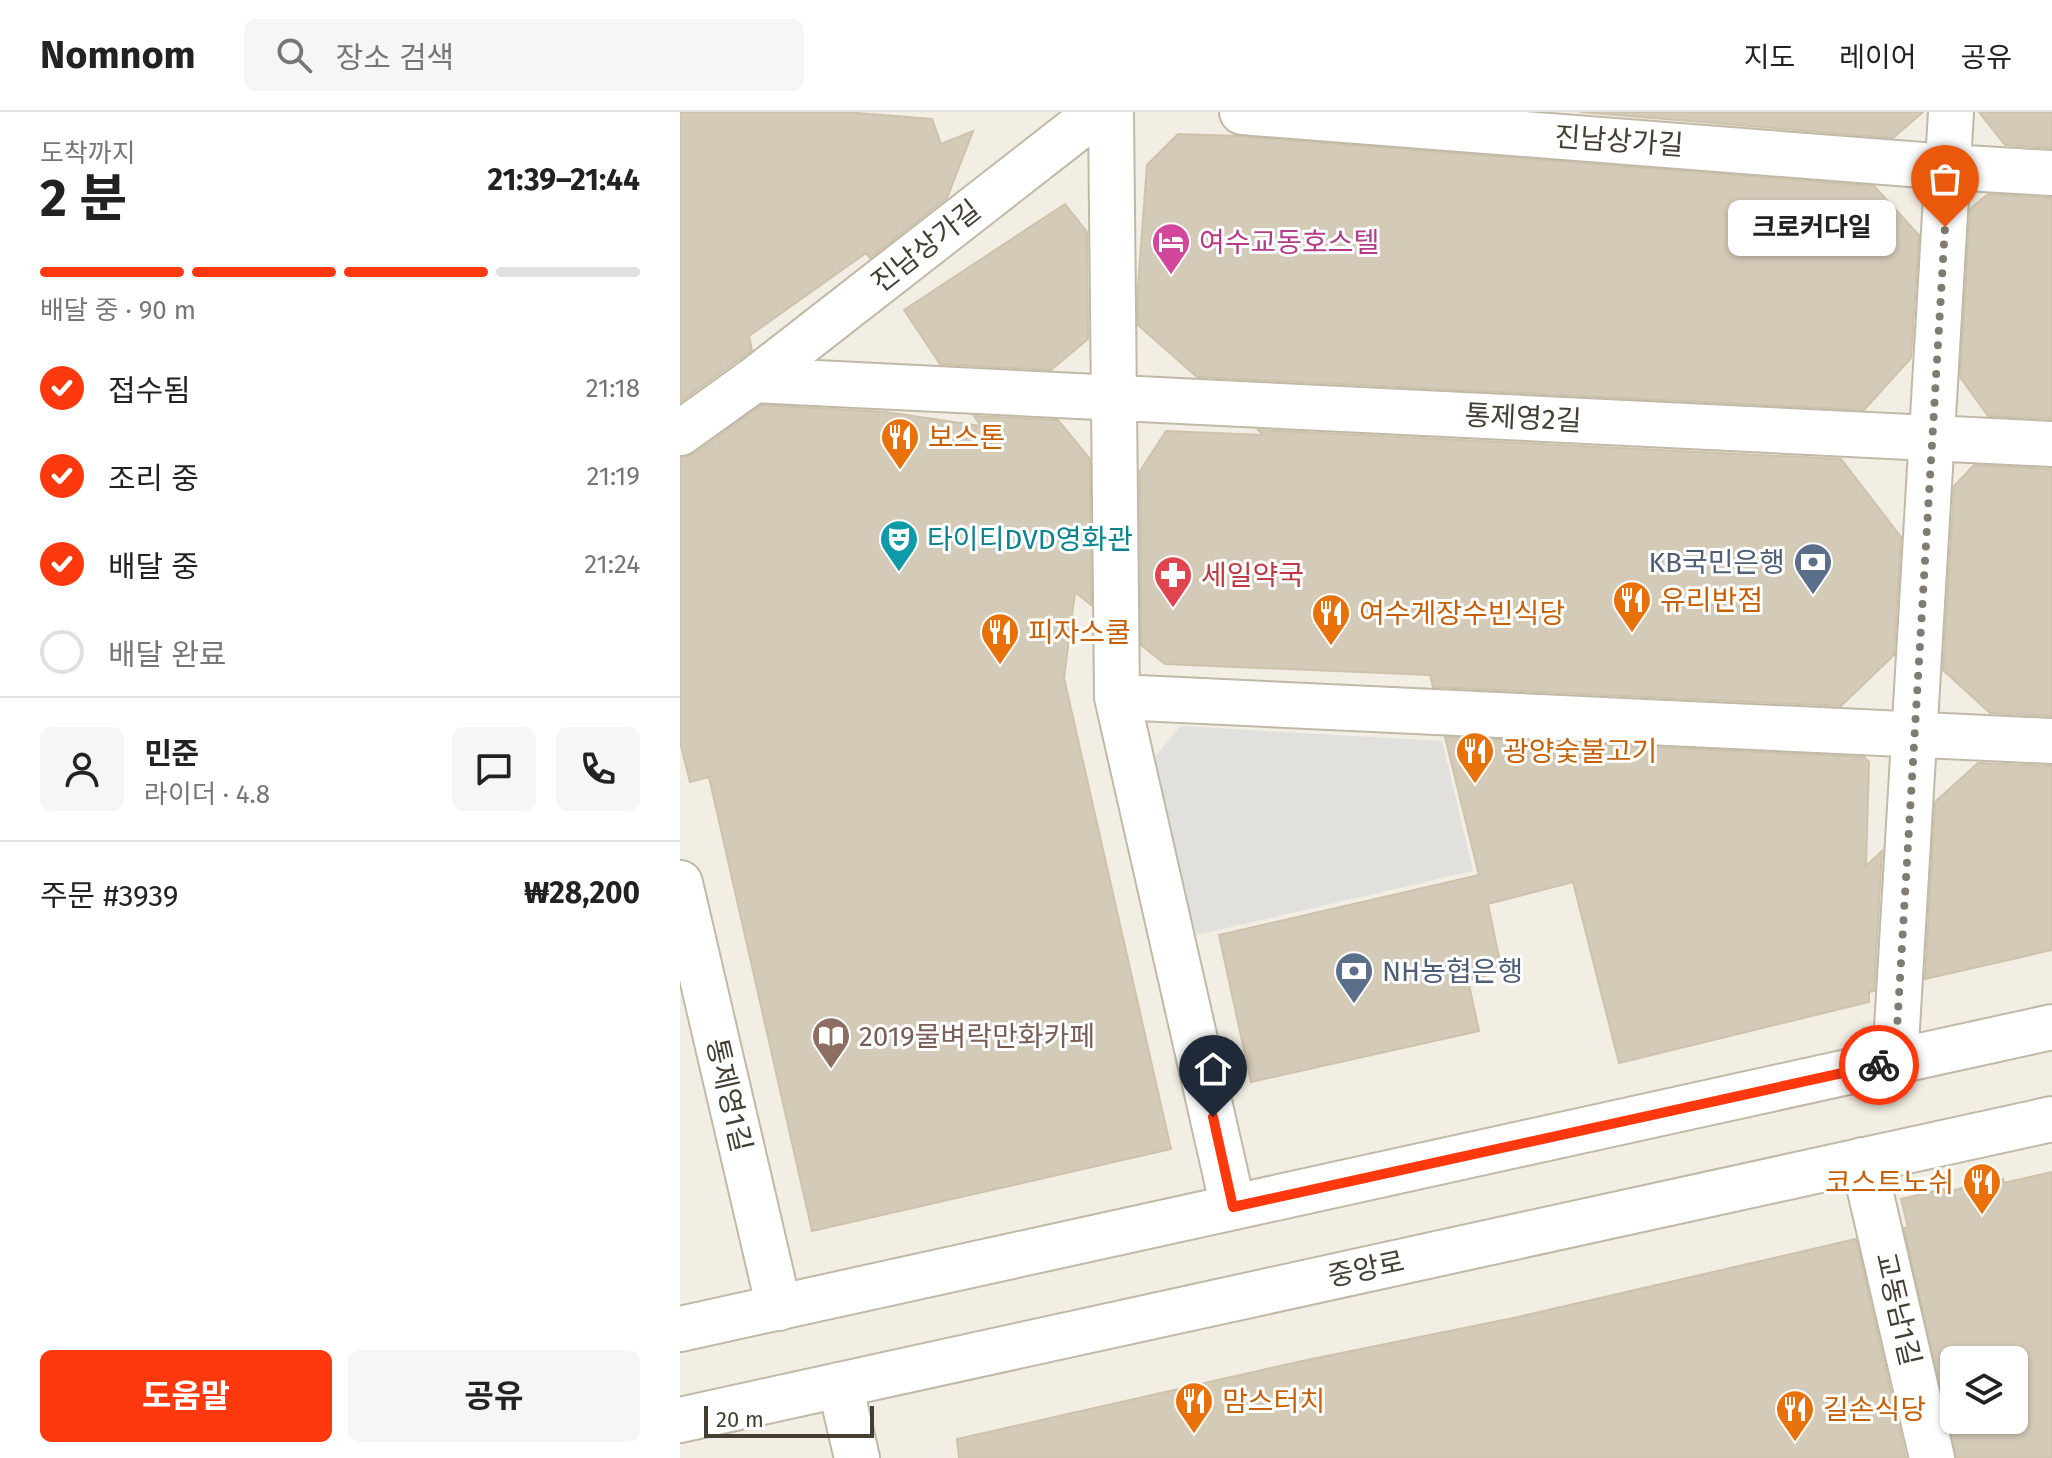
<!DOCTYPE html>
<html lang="ko">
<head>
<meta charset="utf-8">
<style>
	body { margin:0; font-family:"Fira Sans","Noto Sans KR",sans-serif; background:#f6f6f6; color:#222; height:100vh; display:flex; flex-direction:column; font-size:30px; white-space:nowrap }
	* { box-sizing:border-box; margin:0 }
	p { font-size:26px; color:#767676 }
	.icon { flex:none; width:44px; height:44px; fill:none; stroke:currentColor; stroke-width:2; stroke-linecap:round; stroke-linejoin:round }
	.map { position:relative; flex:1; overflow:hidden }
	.sheet { display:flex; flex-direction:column; background:#fff; width:680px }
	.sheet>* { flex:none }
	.tools { position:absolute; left:1260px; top:1234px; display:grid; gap:16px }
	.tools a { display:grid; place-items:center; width:88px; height:88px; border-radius:12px; background:#fff; box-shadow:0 2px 6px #0004; font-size:40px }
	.scale { position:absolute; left:24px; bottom:20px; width:170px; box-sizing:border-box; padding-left:8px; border:4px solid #443e33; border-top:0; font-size:22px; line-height:28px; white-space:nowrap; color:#443e33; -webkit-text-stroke:6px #fff; paint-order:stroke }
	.pin { position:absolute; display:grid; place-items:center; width:68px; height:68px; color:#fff; margin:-82px -34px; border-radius:50% 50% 50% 0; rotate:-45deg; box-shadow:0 0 8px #0007 }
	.pin .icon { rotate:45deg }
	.courier { position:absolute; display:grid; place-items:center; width:80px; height:80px; margin:-40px; border:6px solid #ff390d; border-radius:50%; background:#fff; color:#222; box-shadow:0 2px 10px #0007 }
	.bubble { position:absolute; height:56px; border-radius:12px; background:#fff; box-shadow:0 2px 6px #0004; font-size:26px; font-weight:700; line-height:56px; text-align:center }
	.head em { font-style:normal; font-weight:700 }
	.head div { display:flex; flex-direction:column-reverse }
	.head { display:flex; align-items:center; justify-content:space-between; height:136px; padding:0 40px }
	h1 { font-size:52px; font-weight:700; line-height:60px }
	.bar { display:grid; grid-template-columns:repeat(4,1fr); gap:12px 8px; align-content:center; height:96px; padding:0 40px }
	.bar i { height:10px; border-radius:6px; background:#e0e0e0 }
	.bar .selected { background:#ff390d }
	.bar p { grid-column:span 4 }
	.line { display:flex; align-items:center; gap:20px; padding:0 40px; border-top:2px solid #e0e0e0 }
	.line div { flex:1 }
	.round { display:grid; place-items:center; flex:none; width:84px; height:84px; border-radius:12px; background:#f6f6f6 }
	ol { padding:0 40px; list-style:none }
	li { display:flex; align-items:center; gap:24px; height:88px }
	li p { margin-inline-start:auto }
	li .icon { padding:8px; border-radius:50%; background:#ff390d; color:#fff; stroke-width:4 }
	li:last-child { color:#767676 }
	li i { width:44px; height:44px; border:4px solid #e0e0e0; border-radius:50% }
	.primary-button { display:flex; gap:16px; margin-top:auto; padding:16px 40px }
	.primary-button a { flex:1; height:92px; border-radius:12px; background:#ff390d; color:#fff; font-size:32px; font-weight:700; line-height:92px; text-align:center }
	.primary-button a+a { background:#f6f6f6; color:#222 }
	header { display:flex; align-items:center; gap:48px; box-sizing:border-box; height:112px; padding:0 40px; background:#fff; border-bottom:2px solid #e0e0e0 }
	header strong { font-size:38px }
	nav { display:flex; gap:44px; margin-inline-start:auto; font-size:28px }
	.search { width:560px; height:72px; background:#f6f6f6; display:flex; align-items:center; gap:20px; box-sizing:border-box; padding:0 28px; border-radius:12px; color:#767676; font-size:30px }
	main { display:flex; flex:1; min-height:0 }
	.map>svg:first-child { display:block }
	.parking { fill:#e2e0dc }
	.building { fill:#d4cab8; stroke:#cec2ab; stroke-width:2; fill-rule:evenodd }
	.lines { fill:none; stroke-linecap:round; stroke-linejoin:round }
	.minor-casing { stroke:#c0b9a8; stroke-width:48 }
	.tertiary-casing { stroke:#c0b9a8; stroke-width:48 }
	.minor { stroke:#fff; stroke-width:44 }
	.tertiary { stroke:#fff; stroke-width:44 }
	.done { stroke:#817c71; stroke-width:8; stroke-dasharray:0 14.4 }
	.route { stroke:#ff390d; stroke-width:10 }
	.labels { text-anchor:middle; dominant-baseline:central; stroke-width:6; stroke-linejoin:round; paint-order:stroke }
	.street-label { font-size:28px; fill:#443e33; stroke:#fff }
	.hotel-label { font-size:28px; fill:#b23c85; stroke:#fff; text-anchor:start }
	.food-label { font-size:28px; fill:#c56008; stroke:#fff; text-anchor:start }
	.culture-label { font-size:28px; fill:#0d838f; stroke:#fff; text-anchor:start }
	.service-label { font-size:28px; fill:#4e5e75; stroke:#fff; text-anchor:end }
	.health-label { font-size:28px; fill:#be3a42; stroke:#fff; text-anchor:start }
	.education-label { font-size:28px; fill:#785e54; stroke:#fff; text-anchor:start }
</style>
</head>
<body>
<header>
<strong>Nomnom</strong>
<div class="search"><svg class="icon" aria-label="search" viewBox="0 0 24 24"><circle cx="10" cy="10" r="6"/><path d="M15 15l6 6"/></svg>장소 검색</div>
<nav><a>지도</a><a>레이어</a><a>공유</a></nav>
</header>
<main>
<section class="sheet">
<div class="head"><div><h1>2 분</h1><p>도착까지</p></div><em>21:39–21:44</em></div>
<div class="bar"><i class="selected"></i><i class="selected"></i><i class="selected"></i><i></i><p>배달 중 · 90 m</p></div>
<ol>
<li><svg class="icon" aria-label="check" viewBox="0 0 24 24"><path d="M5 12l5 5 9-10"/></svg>접수됨<p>21:18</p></li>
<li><svg class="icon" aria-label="check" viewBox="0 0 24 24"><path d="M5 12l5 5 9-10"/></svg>조리 중<p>21:19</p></li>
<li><svg class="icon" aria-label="check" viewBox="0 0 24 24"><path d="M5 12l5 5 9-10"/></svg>배달 중<p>21:24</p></li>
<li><i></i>배달 완료</li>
</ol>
<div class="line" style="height:144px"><a class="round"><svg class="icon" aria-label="person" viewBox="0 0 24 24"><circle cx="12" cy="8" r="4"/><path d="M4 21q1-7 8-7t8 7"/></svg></a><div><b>민준</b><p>라이더 · 4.8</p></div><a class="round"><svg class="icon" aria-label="chat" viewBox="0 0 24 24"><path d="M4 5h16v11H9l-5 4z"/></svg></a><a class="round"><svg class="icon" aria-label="phone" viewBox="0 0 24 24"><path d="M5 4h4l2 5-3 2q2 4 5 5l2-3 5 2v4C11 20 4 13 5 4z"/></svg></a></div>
<div class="line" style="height:104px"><div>주문 #3939</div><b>₩28,200</b></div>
<div class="primary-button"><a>도움말</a><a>공유</a></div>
</section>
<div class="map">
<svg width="1372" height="1346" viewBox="0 0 1372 1346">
	<rect width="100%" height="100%" fill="#f2eee3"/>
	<!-- parking -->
	<path class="parking" d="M500 614 762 629 793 759 512 824 471 650Z"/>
	<!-- building -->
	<path class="building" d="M0 0H164L252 7 261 32 293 19 267 86 190 146 186 141 69 224 72 238 0 290Z
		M900 0H1243L1213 26Z
		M1299 0H1372V36L1325 33Z
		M498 22 558 24 1194 74 1239 123 1231 246 1184 298 517 265 458 213V174L467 53Z
		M1308 82 1372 86V307L1308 304 1280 265 1290 97Z
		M385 92 407 120 408 227 371 258 260 252 224 198Z
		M81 293 206 300 301 314 294 304 378 308 410 347 411 493 395 480 384 566 491 1037 132 1119 29 665 10 670 0 630V346L15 341Z
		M578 318 1161 347 1221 425 1214 543 1161 594 753 575 750 563 485 552 461 533 460 359 486 319 583 323Z
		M1294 353 1372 357V604L1310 601 1263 558 1274 374Z
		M765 625 1184 645 1189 650 1186 754 1202 739 1194 879 1189 880V890L939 951 893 770 808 792 822 860 788 868 799 919 571 970 539 823 799 763Z
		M1298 651 1372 654V838L1245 867 1255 690Z
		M1372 1060V1346H1276L1224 1116 1228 1115 1221 1087 1264 1077 1265 1080 1323 1067 1324 1071ZM1274 1248H1334V1308H1274Z
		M1176 1127 1226 1346H279L277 1327 622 1249 838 1205Z"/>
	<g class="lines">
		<defs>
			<path id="minor" d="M431 0 437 585 553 1095
				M562 0 1268 55 1372 61
				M74 268 1372 332
				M0 321 74 268 418 0
				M437 585 1372 629
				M0 771 99 1196
				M1215 950 1271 0
				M1183 1048 1252 1346
				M160 1273 177 1346"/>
			<path id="tertiary" d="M0 1217 1372 915
				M0 1308 1372 1007"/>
		</defs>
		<!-- minor casing -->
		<use href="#minor" class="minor-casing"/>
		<!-- tertiary casing -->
		<use href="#tertiary" class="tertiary-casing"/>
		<!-- minor -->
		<use href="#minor" class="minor"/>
		<!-- tertiary -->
		<use href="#tertiary" class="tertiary"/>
	</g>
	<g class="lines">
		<!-- done -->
		<path class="done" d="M1199 953 1215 950 1265 115"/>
		<!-- route -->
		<path class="route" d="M533 1005 553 1095 1199 953"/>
	</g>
	<!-- icons -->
	<defs>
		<symbol id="hotel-pin" viewBox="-11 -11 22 30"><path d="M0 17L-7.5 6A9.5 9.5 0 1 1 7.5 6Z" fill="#d1479c" stroke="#fff"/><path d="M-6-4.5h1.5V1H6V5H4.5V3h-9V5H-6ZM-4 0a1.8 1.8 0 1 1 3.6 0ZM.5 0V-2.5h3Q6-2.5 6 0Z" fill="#fff"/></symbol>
		<symbol id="restaurant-pin" viewBox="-11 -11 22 30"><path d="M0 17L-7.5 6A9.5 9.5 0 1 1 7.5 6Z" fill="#e8710a" stroke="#fff"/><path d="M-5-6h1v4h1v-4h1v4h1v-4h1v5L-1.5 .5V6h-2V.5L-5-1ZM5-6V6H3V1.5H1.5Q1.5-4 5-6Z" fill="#fff"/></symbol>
		<symbol id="theatre-pin" viewBox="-11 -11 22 30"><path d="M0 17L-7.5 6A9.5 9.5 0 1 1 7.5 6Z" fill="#0f9aa8" stroke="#fff"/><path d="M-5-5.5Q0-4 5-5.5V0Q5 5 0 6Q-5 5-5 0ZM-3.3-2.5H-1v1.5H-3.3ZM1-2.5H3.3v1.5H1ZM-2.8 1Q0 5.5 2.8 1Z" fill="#fff"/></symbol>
		<symbol id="bank-pin" viewBox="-11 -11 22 30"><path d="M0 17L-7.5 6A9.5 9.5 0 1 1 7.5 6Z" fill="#5c6f8a" stroke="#fff"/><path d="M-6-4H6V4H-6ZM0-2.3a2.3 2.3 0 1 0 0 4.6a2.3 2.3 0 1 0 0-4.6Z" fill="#fff"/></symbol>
		<symbol id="pharmacy-pin" viewBox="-11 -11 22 30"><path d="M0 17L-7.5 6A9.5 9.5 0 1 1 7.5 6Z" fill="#e0444e" stroke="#fff"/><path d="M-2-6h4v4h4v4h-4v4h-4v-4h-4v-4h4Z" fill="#fff"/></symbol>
		<symbol id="library-pin" viewBox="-11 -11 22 30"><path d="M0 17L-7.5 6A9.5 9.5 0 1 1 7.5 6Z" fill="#8d6e63" stroke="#fff"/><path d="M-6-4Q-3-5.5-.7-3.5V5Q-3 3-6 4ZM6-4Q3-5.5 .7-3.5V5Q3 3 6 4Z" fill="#fff"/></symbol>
	</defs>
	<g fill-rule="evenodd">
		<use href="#hotel-pin" x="469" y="108" width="44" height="60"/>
		<use href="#restaurant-pin" x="198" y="303" width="44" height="60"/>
		<use href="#theatre-pin" x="197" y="405" width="44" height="60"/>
		<use href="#bank-pin" x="1111" y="428" width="44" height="60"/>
		<use href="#pharmacy-pin" x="471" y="441" width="44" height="60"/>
		<use href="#restaurant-pin" x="930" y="466" width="44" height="60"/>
		<use href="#restaurant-pin" x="629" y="479" width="44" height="60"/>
		<use href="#restaurant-pin" x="298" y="498" width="44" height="60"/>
		<use href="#restaurant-pin" x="773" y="617" width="44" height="60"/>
		<use href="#bank-pin" x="652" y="837" width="44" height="60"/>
		<use href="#library-pin" x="129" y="902" width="44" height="60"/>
		<use href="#restaurant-pin" x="1280" y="1048" width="44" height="60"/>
		<use href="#restaurant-pin" x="492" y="1267" width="44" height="60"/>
		<use href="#restaurant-pin" x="1093" y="1275" width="44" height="60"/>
	</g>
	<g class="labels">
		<!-- street labels -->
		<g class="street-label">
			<text transform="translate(939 29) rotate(4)">진남상가길</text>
			<text transform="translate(246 134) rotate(-38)">진남상가길</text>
			<text transform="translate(843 306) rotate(3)">통제영2길</text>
			<text transform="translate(49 983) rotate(77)">통제영1길</text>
			<text transform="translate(686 1157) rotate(-12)">중앙로</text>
			<text transform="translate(1218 1197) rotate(77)">교동남1길</text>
		</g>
		<!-- hotel labels -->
		<g class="hotel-label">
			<text x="519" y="130">여수교동호스텔</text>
		</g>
		<!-- food labels -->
		<g class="food-label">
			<text x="248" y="325">보스톤</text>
			<text x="980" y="488">유리반점</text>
			<text x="679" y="501">여수게장수빈식당</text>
			<text x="348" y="520">피자스쿨</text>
			<text x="823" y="639">광양숯불고기</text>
			<text x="1274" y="1070" text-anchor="end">코스트노쉬</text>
			<text x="542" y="1289">맘스터치</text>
			<text x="1143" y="1297">길손식당</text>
		</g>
		<!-- culture labels -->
		<g class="culture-label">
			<text x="247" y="427">타이티DVD영화관</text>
		</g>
		<!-- service labels -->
		<g class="service-label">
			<text x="1105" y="450">KB국민은행</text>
			<text x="702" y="859" text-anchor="start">NH농협은행</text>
		</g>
		<!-- health labels -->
		<g class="health-label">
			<text x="521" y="463">세일약국</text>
		</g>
		<!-- education labels -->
		<g class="education-label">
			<text x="179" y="924">2019물벼락만화카페</text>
		</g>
	</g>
</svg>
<div class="tools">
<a><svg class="icon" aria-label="layers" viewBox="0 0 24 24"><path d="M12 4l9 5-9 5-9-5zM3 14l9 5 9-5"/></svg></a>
</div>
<div class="scale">20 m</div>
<div class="pin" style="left:1265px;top:115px;background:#ea580c"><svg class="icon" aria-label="bag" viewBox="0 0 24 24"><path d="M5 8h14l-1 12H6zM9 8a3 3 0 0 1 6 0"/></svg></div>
<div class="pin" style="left:533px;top:1005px;background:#1f2937"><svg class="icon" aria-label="home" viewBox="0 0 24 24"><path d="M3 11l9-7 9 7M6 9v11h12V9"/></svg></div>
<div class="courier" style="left:1199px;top:953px"><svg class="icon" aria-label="bike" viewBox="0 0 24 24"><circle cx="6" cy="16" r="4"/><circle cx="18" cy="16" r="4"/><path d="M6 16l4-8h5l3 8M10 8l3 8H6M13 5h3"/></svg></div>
<div class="bubble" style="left:1048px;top:88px;width:168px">크로커다일</div>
</div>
</main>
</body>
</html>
